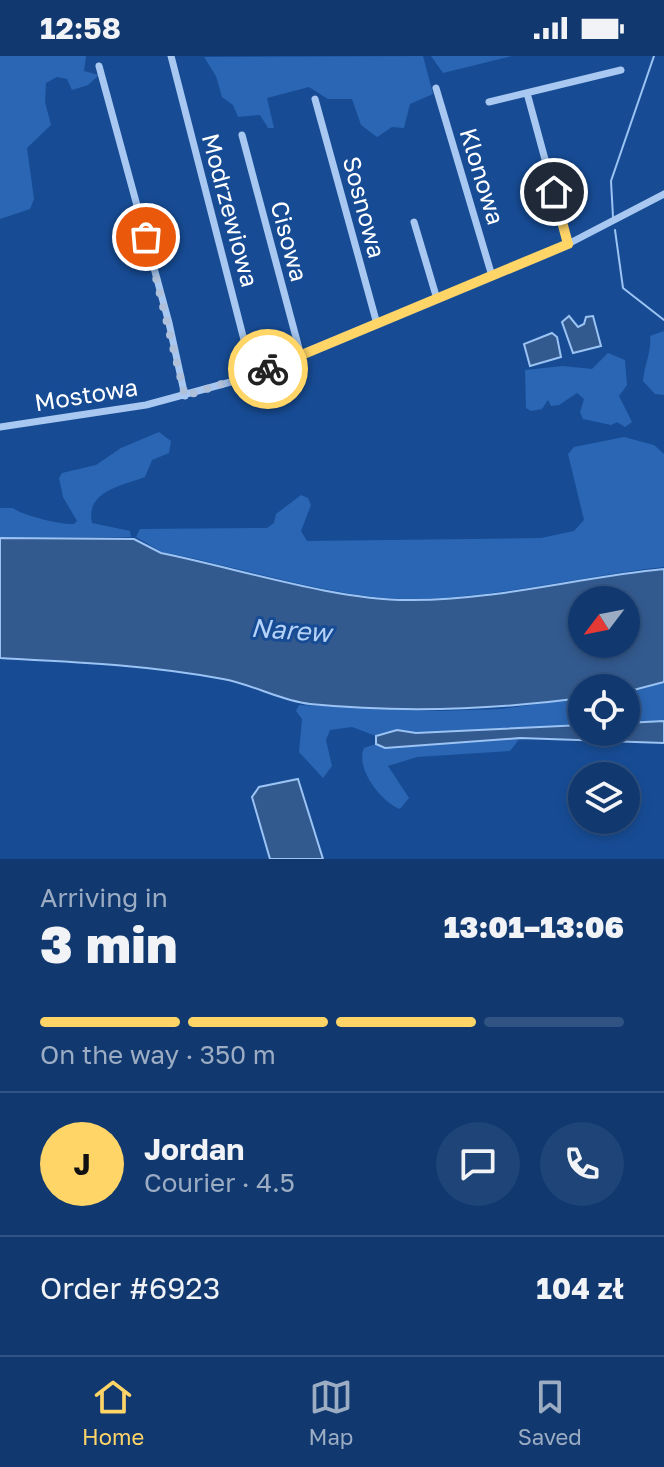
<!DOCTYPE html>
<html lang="en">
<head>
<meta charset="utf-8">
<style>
	body { margin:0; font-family:"Golos Text",sans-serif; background:#1e4478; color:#f1f3f6; height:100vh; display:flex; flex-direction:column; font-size:30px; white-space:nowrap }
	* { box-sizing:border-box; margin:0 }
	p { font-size:26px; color:#9cacc3 }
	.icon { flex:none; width:44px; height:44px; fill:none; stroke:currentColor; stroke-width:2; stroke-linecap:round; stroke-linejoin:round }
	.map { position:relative; height:803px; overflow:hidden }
	.panel { display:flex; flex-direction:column; background:#113970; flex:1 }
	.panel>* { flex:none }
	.needle { width:52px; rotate:238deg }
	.tools { position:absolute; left:568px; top:530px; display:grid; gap:16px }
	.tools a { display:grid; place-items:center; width:72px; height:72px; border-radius:50%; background:#113970; box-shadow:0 4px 12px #0003,0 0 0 2px #305383; font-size:40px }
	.pin { position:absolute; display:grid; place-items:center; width:68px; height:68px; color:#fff; margin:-34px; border:4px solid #fff; border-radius:50%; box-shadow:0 2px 8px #0007 }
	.courier { position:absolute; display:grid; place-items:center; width:80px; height:80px; margin:-40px; border:6px solid #ffd568; border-radius:50%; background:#fff; color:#222; box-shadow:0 2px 10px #0007 }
	.head em { font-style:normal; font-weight:800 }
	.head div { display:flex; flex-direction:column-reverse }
	.head { display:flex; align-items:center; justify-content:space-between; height:136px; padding:0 40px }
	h1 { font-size:52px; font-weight:800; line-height:60px }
	.bar { display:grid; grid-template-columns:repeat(4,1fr); gap:12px 8px; align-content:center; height:96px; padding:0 40px }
	.bar i { height:10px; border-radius:6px; background:#305383 }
	.bar .on { background:#ffd568 }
	.bar p { grid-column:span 4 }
	.line { display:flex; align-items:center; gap:20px; padding:0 40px; border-top:2px solid #305383 }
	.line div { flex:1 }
	.round { display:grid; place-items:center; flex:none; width:84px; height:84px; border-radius:42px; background:#1e4478 }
	.status { display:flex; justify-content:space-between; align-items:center; height:56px; padding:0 40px; background:#113970; direction:ltr }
	.status svg { height:22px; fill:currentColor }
	.menu { display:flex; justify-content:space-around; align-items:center; height:112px; border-top:2px solid #305383; background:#113970; font-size:22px; color:#9cacc3 }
	.menu a { display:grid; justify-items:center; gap:4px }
	.menu .on { color:#ffd568 }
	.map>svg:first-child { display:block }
	.green { fill:#2a66b3 }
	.water { fill:#335a8f; stroke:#9bc3f3; stroke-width:2; fill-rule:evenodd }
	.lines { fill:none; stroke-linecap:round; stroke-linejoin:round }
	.stream { stroke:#9bc3f3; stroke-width:2 }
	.minor { stroke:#a8c8f1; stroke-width:7 }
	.done { stroke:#aec0da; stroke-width:8; stroke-dasharray:0 14.4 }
	.route { stroke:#ffd568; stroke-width:10 }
	.labels { text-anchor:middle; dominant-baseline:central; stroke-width:6; stroke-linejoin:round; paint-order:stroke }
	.street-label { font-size:24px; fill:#fff; stroke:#174c95 }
	.water-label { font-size:26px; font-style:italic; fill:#b4d2f7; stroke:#174c95 }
</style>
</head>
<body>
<div class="status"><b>12:58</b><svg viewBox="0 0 49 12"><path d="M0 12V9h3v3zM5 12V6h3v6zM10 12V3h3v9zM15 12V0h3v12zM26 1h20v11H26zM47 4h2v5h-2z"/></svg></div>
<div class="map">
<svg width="664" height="803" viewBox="0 0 664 803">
	<rect width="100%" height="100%" fill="#174c95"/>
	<!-- green -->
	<path class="green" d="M0 0H86L84 15 99 19 88 29 72 34 67 23 57 21 46 27 45 46 51 69 27 92 34 143 30 153 0 163Z
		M423 0 433 38 410 48 404 72 392 71 377 81 361 69 352 43H328L309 31 267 42 274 72H268L260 59 238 61 233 49 222 41 216 20 204 1Z
		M431 0H512L443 17Z
		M664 275V339L655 338 643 325C644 310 652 295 650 280Z
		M608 297 625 304 627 329 619 340 632 366 625 371 617 366 611 369 583 363 580 356 584 343 577 337 559 349 551 350 548 344 542 353 531 355 526 352 525 314 563 310 592 313Z
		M159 376 171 385 169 397 152 404 145 421C122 430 85 435 92 467L130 475 131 481 0 482V452H13C21 459 61 469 74 468L77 465 63 441 59 422 62 417 96 409 121 392Z
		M624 381 654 389 664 398V511C579 520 494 543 409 543 334 543 238 510 162 496L136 481 140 473 267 472 274 467 276 458 301 439 308 442 311 449 301 475 307 485 541 482 574 475 584 464 568 398 574 391Z
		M664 626V665L626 667V636Z
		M582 642V669L416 677 397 674 376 680 352 671 330 674 326 684 332 710 323 722 299 696 302 663 296 655 299 649 439 655 500 653Z
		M520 682 510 695 417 701 388 710 409 742 400 753C381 746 355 712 364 692L376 688 385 692Z"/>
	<!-- water -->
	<path class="water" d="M569 260 578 271 584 268 586 261 593 260 601 290 573 297 562 266Z
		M552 277 557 281 561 301 530 310 524 288Z
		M0 482 134 483 161 497C236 512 334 544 408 544 494 545 579 521 664 513V626L626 636V632H582V642C491 654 402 657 310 648 281 645 252 628 223 623 149 609 75 606 0 602ZM626 544V588H582V544Z
		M664 665V687L520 682 385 692 376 688V680L397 674 416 677 582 669V676H626V667Z
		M298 723 323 803H270L252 741 259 731Z"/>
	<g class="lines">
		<!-- stream -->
		<path class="stream" d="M613 161 611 125 654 0
			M615 174 623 232 664 264"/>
		<!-- minor -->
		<path class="minor" d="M171 0 253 319
			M99 10 169 267 185 340
			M436 32 492 220
			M527 37 568 188
			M315 43 377 268
			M489 46 621 14
			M242 79 301 300
			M414 166 437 243
			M0 371 146 349 238 324 568 188 664 138"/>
	</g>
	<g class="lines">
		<!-- done -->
		<path class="done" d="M146 181 185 340 268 313"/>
		<!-- route -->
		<path class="route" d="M268 313 568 188 554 136"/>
	</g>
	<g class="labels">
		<!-- street labels -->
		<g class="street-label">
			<text transform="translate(483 120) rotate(73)">Klonowa</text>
			<text transform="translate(365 151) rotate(75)">Sosnowa</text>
			<text transform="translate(231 154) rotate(75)">Modrzewiowa</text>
			<text transform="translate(290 185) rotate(75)">Cisowa</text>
			<text transform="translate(86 338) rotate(-9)">Mostowa</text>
		</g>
		<!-- water labels -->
		<g class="water-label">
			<text transform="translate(291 574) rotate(4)">Narew</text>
		</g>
	</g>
</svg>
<div class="tools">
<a><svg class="needle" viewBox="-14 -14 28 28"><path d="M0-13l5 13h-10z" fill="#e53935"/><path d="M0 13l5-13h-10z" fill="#9cacc3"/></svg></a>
<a><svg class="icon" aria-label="locate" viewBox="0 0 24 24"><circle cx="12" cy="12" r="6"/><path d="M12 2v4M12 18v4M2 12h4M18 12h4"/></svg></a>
<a><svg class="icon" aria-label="layers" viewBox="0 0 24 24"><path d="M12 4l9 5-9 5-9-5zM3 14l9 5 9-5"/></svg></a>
</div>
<div class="pin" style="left:146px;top:181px;background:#ea580c"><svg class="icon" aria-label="bag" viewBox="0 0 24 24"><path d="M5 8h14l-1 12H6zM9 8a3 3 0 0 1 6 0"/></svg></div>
<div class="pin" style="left:554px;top:136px;background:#1f2937"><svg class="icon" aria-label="home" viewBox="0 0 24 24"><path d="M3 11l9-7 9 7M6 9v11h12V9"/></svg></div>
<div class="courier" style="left:268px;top:313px"><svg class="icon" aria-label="bike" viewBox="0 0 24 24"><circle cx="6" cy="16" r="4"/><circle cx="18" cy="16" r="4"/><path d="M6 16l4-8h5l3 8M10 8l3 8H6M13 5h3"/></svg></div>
</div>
<section class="panel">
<div class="head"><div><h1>3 min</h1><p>Arriving in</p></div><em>13:01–13:06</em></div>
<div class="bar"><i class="on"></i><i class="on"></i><i class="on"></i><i></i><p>On the way · 350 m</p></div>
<div class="line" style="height:144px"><b class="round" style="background:#ffd568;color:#111">J</b><div><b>Jordan</b><p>Courier · 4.5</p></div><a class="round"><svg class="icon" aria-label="chat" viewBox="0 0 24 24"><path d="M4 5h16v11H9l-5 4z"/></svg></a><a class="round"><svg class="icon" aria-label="phone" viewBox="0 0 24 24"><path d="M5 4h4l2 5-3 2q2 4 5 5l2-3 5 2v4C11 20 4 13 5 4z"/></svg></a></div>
<div class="line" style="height:104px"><div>Order #6923</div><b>104 zł</b></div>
</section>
<nav class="menu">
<a class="on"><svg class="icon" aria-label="home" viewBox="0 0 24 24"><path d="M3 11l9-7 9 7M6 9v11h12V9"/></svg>Home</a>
<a><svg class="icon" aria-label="map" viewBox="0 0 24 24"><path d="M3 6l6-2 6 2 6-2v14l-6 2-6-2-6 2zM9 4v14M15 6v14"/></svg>Map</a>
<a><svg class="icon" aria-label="saved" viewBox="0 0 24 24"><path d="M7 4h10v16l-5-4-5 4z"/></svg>Saved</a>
</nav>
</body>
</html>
